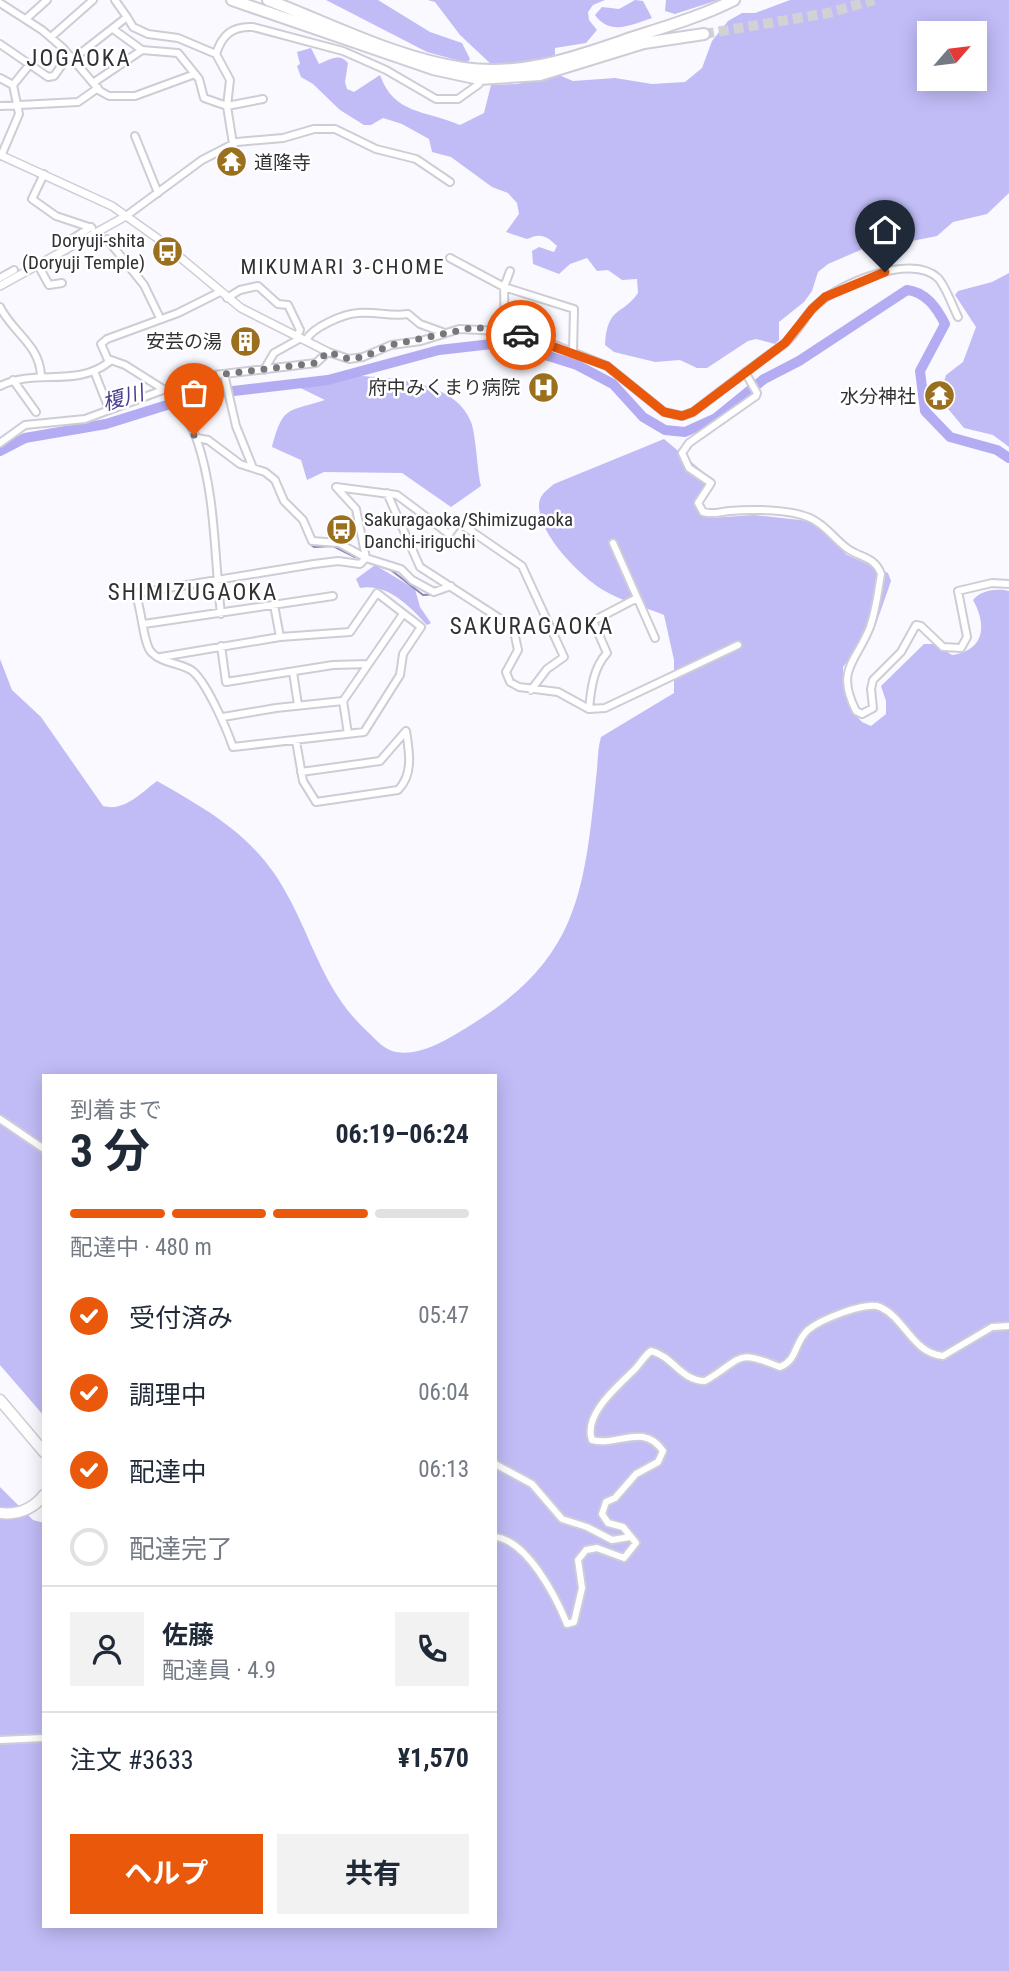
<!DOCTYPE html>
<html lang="ja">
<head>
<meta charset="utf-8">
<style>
	body { margin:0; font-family:"Roboto Condensed","Noto Sans JP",sans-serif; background:#f2f2f3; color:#1f2937; height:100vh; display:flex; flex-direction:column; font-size:26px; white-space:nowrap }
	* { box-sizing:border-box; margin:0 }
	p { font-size:23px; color:#747a83 }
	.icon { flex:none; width:38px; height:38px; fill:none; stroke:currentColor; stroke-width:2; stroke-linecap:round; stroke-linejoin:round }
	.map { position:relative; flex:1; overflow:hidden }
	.sheet { position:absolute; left:42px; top:1074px; width:455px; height:854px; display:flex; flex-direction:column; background:#fff; border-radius:0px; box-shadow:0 4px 18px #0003 }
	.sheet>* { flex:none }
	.needle { width:46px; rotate:62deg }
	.tools { position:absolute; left:917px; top:21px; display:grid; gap:14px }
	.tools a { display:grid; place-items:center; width:70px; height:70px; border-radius:0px; background:#fff; box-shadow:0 4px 18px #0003; font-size:35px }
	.pin { position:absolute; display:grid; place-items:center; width:60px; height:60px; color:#fff; margin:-72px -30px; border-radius:50% 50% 50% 0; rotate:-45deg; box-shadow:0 0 7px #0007 }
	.pin .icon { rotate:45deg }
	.courier { position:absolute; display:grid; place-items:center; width:70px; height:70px; margin:-35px; border:5px solid #ea580c; border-radius:50%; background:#fff; color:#222; box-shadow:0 2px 9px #0007 }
	.headline em { font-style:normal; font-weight:700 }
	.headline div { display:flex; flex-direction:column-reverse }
	.headline { display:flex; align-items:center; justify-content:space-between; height:119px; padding:0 28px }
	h1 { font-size:46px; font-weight:700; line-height:52px }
	.bar { display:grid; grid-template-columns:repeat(4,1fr); gap:10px 7px; align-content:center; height:84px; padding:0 28px }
	.bar i { height:9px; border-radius:5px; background:#e0e1e3 }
	.bar .selected { background:#ea580c }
	.bar p { grid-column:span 4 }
	.line { display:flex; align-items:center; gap:18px; padding:0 28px; border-top:2px solid #e0e1e3 }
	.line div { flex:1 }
	.round { display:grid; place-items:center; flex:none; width:74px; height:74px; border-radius:0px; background:#f2f2f3 }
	ol { padding:0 28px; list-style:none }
	li { display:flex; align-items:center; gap:21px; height:77px }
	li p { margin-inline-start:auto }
	li .icon { padding:7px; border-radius:50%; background:#ea580c; color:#fff; stroke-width:4 }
	li:last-child { color:#747a83 }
	li i { width:38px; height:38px; border:4px solid #e0e1e3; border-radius:50% }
	.button { display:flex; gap:14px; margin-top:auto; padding:14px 28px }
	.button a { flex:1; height:80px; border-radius:0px; background:#ea580c; color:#fff; font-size:28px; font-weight:700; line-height:80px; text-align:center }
	.button a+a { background:#f2f2f3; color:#1f2937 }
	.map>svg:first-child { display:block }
	.forest { fill:#c1bcf6; fill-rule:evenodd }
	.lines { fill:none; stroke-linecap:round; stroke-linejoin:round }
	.stream { stroke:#8c87ba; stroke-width:2 }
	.river { stroke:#b3acf3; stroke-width:10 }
	.motorway-tunnel { stroke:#d1d1d6; stroke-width:10; stroke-dasharray:10 5; stroke-linecap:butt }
	.minor-casing { stroke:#cecdd6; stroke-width:10 }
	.tertiary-casing { stroke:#cecdd6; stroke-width:10 }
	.primary-casing { stroke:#cecdd6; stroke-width:13 }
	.motorway-casing { stroke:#cecdd6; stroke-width:14 }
	.minor { stroke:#fff; stroke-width:6 }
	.tertiary { stroke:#fff; stroke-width:7 }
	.primary { stroke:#fff; stroke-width:10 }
	.motorway { stroke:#fff; stroke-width:10 }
	.done { stroke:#77777b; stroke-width:7; stroke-dasharray:0 12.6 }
	.route { stroke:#ea580c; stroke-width:9 }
	.labels { text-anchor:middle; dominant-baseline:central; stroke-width:5; stroke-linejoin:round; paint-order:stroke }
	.poi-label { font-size:19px; fill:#313134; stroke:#fff; text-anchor:end }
	.neighbourhood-label { font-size:21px; letter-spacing:2px; fill:#313134; stroke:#fff }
	.water-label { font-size:21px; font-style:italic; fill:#4c3c8f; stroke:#fff }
	.quarter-label { font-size:23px; letter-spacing:2px; fill:#313134; stroke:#fff }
</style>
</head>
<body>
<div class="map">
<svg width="1009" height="1971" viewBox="0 0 1009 1971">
	<rect width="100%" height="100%" fill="#f9f9ff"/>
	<!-- forest -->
	<path class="forest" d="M326 0H378L430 32 462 43 470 59 467 63 427 52Z
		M428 0H605L593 5 588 12 589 20 597 30 586 43 555 48V58L517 64 492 65 460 35 435 2Z
		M635 0 643 1 652 18C631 25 610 36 595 15L602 7 619 9Z
		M666 0H718L675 14 665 11Z
		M790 0H1009V193L987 214 953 222 937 236 907 242 886 239 828 264 818 272 812 291 804 302 779 322V340L775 344 756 339 748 341 707 368H697L680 360 655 362 614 352 605 345C607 306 622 316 638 293L637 279 622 280 608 270 597 271 587 258 570 264 559 274 533 264 532 251 539 247 554 252 557 246C546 235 540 233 527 239L506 232 519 214 517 203 508 193 492 187 451 157 432 152 429 139 402 124 383 118 371 125H364L340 110 313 84 301 77 297 66 300 64 297 52 311 48 319 64C329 60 339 52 348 63L345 82 347 89 354 92 380 75C394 115 426 110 460 125L484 113 491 85 517 84 559 75 573 81 615 78 652 84 685 82 702 68 712 41 728 21 742 13H755ZM929 33H975V79H929Z
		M1009 273V447L993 435 964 428 944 404 941 391 946 375 963 362 976 327 955 295 958 291 992 282Z
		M341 375C380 377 455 378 471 422 476 435 477 469 481 486L451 507 402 473 324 472 307 480 301 460 272 447C283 405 288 412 325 400L288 382Z
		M664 439 708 476 712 486 695 504 701 513 709 518 754 515 809 521 822 529 847 555 888 573 891 581 875 627 843 667V679L852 711 862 722 871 726 886 714V701L881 686 924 644H935L952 655C985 650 987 625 973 600 981 590 997 588 1009 591V1971H0V1487L33 1520 44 1523V1927H495V1076H44V1416L0 1365V659L12 690 41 717 103 806C124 812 141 793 157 781 208 810 254 836 284 889 314 941 323 992 370 1034 377 1041 385 1050 396 1052 422 1057 453 1036 474 1023 515 997 550 966 569 920 587 878 591 824 596 779 598 765 597 751 601 737L674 693V660L664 615C644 607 622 601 603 590 580 576 538 534 539 505 539 495 547 490 554 484Z
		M375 565 415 589 420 607 431 623 427 625C409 606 388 583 360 588L356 579Z"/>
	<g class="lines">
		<!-- stream -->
		<path class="stream" d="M310 544 314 547 333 546 355 557
			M370 563 391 570 423 595 438 594"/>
		<!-- river -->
		<path class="river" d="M0 451 25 438 106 424 199 395 328 380 439 350 492 344 523 348 577 365 613 384 643 417 665 430 685 432 716 418 764 379 799 361 907 290C926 292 937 308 945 324L920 371 925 411 950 437 997 450 1009 458"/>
		<!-- motorway-tunnel -->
		<path class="motorway-tunnel" d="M704 34 828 13 874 0"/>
		<defs>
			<path id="minor" d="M0 3 42 30 63 48 100 91 109 96H135L195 74
				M127 17 133 27 148 34 178 38 216 54 230 80 227 106 233 144
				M27 18 47 0
				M113 29 142 50 178 53 199 79 204 98 227 106 263 99
				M51 37 93 0
				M0 44 48 77 54 76 69 55
				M216 54C222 35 232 26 253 27L343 51 386 70 436 99H458L479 84
				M73 59 127 17 115 0
				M0 78 13 85 30 64
				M93 83 142 50
				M0 106 78 102 98 88
				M135 136 158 193
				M1 156 19 114 13 85
				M44 174 32 199 56 216 92 228
				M126 216 202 160 237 142 283 138 314 129H335L376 149 416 159 450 182
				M107 239 144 285 160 318
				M66 250 64 244 91 227
				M450 258 504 287 574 309 573 353
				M38 265 49 285 62 283
				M0 278 14 270
				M227 298 240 290 258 286 278 304 288 305 300 330 297 336
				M0 307C13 333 39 344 41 375
				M505 332 504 287 510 271
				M306 340C313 327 343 314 358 313 376 311 390 317 408 314L420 324 445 333
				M108 359 125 365 163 389
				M264 370 274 353 301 338
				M94 371 109 409
				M745 372 757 393 756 396 689 443 682 453 689 468 711 483 698 503 703 512C714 515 719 512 729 511 752 509 789 509 810 518 826 525 834 539 848 549 861 558 875 557 881 574 878 591 876 610 870 627 856 663 835 669 856 711L862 714 873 708 871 689 873 680 901 652 916 625 921 626 943 647 961 648 967 637 958 591 992 583 1009 584
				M224 374 236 426 253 468
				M13 380 36 412
				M0 386C36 368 76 388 109 362L101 344 107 339 178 313 220 292
				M169 387C178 404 191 423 197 440 216 496 214 556 221 614
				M197 438 208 440 240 464 265 472 275 480 284 501 303 520 312 541 339 543 366 558 401 569 412 580 434 592 451 586
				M0 443 25 425 85 419 198 377 316 363 328 352 349 359 363 357 391 345 421 341 459 329 502 331 552 344 607 366 664 412 682 416 693 412C723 389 753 366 784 344 797 334 803 318 814 307 836 285 911 252 938 278 946 287 952 305 958 317
				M387 493 420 567 513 627 518 650 506 672 510 682 519 687 558 692 589 709 605 708 738 645
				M613 543 655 638
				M366 558 356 509 336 487 397 495 449 534 458 522 522 566 564 657 547 669 531 690
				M274 605 280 637
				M144 624 333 596
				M221 646 226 682 333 665 368 664
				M161 657 280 637 350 632 377 593 421 627 403 654 400 675 364 732 233 747C227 730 206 680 191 670 180 663 162 663 152 653 143 645 142 610 136 596L138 593 314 564 338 561 360 564 366 558
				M293 672 298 705
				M343 701 348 734
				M589 709C591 689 593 668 607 653L593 621 637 598
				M223 717 276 708 343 701 403 614
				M296 741 303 781 316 802 398 790C414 774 409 751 406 731L380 761 301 772
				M0 1119 44 1149
				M495 1464 532 1484 562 1519 587 1527 612 1540 630 1537
				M495 1537C527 1540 556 1597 567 1624L574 1622 582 1588 578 1560 586 1550 597 1548 624 1558 636 1543 623 1527 608 1523 602 1514 606 1502 615 1498 636 1474 658 1462 663 1451C643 1422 618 1447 592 1440 583 1415 617 1387 632 1372 639 1366 643 1357 651 1351 673 1356 681 1381 705 1381 743 1359 734 1348 780 1367 798 1360 794 1342 808 1330 820 1320 865 1301 880 1307 905 1318 912 1353 943 1356L992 1327 1009 1326
				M0 1740 44 1738"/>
			<path id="tertiary" d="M0 155 112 206 157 238 241 308 328 352
				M0 286 126 216"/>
			<path id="primary" d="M0 1400 44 1452
				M0 1513C18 1515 33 1509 44 1495"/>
			<path id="motorway" d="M232 0 433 69 479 79 540 75 644 43 704 34
				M268 0C331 24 396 58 463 68 524 77 578 56 634 37 668 26 702 16 734 0"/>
		</defs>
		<!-- minor casing -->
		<use href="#minor" class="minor-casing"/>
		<!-- tertiary casing -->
		<use href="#tertiary" class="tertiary-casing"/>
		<!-- primary casing -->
		<use href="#primary" class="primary-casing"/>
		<!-- motorway casing -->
		<use href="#motorway" class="motorway-casing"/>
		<!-- minor -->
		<use href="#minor" class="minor"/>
		<!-- tertiary -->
		<use href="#tertiary" class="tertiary"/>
		<!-- primary -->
		<use href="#primary" class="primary"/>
		<!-- motorway -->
		<use href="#motorway" class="motorway"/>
	</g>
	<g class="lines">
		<!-- done -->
		<path class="done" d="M194 435 169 387 198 377 316 363 328 352 349 359 363 357 391 345 475 327 521 335"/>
		<!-- route -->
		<path class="route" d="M521 335 607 366 664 412 682 416 693 412 785 343 812 309 825 297 885 272"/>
	</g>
	<!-- icons -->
	<defs>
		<symbol id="temple-disc" viewBox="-11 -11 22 22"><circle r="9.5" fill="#9a6f1d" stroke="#fff"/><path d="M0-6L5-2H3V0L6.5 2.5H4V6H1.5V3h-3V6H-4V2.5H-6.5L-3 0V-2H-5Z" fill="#fff"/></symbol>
		<symbol id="bus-disc" viewBox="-11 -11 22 22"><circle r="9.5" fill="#9a6f1d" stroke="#fff"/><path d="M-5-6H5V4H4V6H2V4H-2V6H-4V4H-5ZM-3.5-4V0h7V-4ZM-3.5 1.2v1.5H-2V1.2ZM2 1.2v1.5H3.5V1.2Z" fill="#fff"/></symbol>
		<symbol id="building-disc" viewBox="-11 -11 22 22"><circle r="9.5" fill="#9a6f1d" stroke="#fff"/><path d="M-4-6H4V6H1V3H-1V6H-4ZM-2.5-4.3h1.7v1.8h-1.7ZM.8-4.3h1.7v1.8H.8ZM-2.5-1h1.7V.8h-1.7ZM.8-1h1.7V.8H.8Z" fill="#fff"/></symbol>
		<symbol id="hospital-disc" viewBox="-11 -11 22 22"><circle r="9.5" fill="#9a6f1d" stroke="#fff"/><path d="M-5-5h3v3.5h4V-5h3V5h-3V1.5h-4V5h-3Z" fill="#fff"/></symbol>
	</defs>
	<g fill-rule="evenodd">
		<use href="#temple-disc" x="214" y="144" width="35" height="35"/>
		<use href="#bus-disc" x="150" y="234" width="35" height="35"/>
		<use href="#building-disc" x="228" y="324" width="35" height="35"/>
		<use href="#hospital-disc" x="526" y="370" width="35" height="35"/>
		<use href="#temple-disc" x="922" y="378" width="35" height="35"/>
		<use href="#bus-disc" x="324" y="512" width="35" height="35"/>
	</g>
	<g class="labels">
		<!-- poi labels -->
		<g class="poi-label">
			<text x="254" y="162" text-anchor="start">道隆寺</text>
			<text x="145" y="240">Doryuji-shita<tspan x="145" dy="22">(Doryuji Temple)</tspan></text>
			<text x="222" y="341">安芸の湯</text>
			<text x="520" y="387">府中みくまり病院</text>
			<text x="916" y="396">水分神社</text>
			<text x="364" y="519" text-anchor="start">Sakuragaoka/Shimizugaoka<tspan x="364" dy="22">Danchi-iriguchi</tspan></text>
		</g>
		<!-- neighbourhood labels -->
		<g class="neighbourhood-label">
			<text x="343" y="267">MIKUMARI 3-CHOME</text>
		</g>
		<!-- water labels -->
		<g class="water-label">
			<text transform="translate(123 398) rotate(-16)">榎川</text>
		</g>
		<!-- quarter labels -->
		<g class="quarter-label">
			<text x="79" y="58">JOGAOKA</text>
			<text x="193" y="592">SHIMIZUGAOKA</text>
			<text x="532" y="626">SAKURAGAOKA</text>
		</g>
	</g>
</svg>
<div class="tools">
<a><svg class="needle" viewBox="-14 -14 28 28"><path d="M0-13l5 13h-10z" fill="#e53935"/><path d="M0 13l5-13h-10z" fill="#747a83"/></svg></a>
</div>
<div class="pin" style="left:194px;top:435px;background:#ea580c"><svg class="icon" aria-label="bag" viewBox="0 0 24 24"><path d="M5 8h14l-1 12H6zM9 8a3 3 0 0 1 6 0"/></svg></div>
<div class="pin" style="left:885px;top:272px;background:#1f2937"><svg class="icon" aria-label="home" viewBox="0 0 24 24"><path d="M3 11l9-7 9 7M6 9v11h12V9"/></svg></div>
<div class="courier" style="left:521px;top:335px"><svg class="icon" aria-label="car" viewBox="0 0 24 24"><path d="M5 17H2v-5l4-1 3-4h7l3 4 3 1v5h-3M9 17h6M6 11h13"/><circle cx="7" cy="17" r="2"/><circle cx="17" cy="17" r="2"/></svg></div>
<section class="sheet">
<div class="headline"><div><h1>3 分</h1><p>到着まで</p></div><em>06:19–06:24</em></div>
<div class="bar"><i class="selected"></i><i class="selected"></i><i class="selected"></i><i></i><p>配達中 · 480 m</p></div>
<ol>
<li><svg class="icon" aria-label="check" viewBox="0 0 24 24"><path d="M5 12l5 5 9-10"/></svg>受付済み<p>05:47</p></li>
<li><svg class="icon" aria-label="check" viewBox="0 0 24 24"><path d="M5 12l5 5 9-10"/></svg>調理中<p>06:04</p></li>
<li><svg class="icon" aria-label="check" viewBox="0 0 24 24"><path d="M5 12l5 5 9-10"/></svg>配達中<p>06:13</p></li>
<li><i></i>配達完了</li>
</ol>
<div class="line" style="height:126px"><a class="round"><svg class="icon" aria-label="person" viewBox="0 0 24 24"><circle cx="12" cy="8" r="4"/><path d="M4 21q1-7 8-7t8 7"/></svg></a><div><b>佐藤</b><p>配達員 · 4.9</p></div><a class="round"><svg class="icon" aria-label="phone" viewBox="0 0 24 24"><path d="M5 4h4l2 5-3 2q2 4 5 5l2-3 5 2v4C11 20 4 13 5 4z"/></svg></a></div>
<div class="line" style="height:91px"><div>注文 #3633</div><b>¥1,570</b></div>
<div class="button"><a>ヘルプ</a><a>共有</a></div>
</section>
</div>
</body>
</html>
